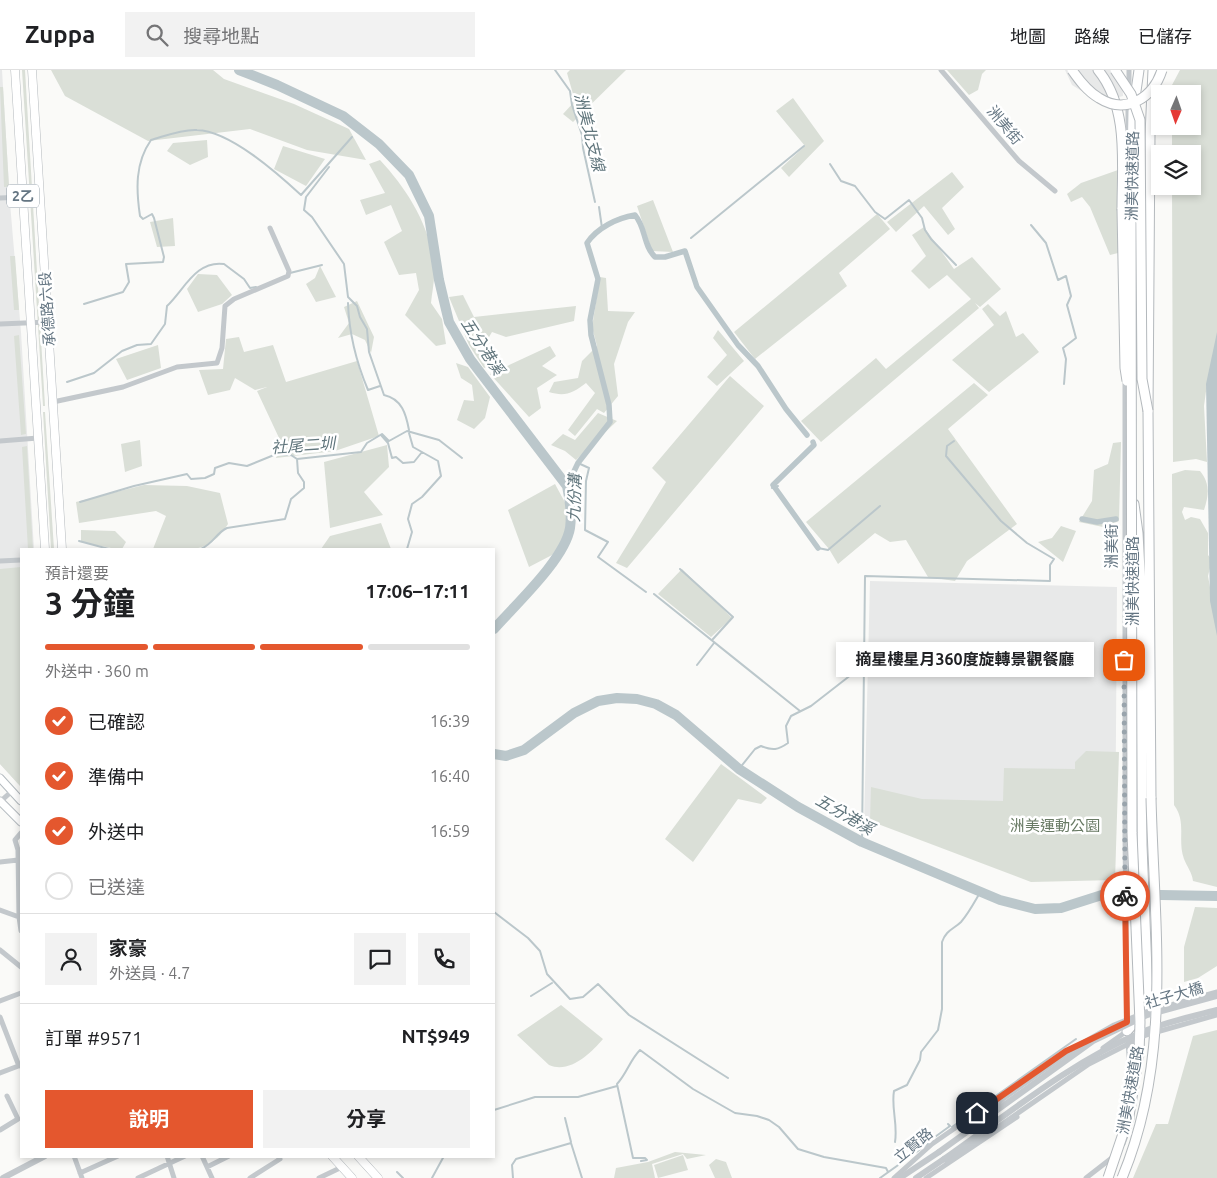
<!DOCTYPE html>
<html lang="zh-TW">
<head>
<meta charset="utf-8">
<style>
	body { margin:0; font-family:Ubuntu,"Noto Sans TC",sans-serif; background:#f2f2f2; color:#202124; height:100vh; display:flex; flex-direction:column; font-size:19px; white-space:nowrap }
	* { box-sizing:border-box; margin:0 }
	p { font-size:16px; color:#757577 }
	.icon { flex:none; width:28px; height:28px; fill:none; stroke:currentColor; stroke-width:2; stroke-linecap:round; stroke-linejoin:round }
	.map { position:relative; flex:1; overflow:hidden }
	.sheet { position:absolute; left:20px; top:478px; width:475px; height:610px; display:flex; flex-direction:column; background:#fff; border-radius:0px; box-shadow:0 2px 8px #0003 }
	.sheet>* { flex:none }
	.needle { width:32px; rotate:182deg }
	.buttons { position:absolute; left:1151px; top:15px; display:grid; gap:10px }
	.buttons a { display:grid; place-items:center; width:50px; height:50px; border-radius:0px; background:#fff; box-shadow:0 2px 8px #0003; font-size:25px }
	.pin { position:absolute; display:grid; place-items:center; width:42px; height:42px; color:#fff; margin:-21px; border-radius:10px; box-shadow:0 2px 8px #0006 }
	.courier { position:absolute; display:grid; place-items:center; width:50px; height:50px; margin:-25px; border:4px solid #e4572e; border-radius:50%; background:#fff; color:#222; box-shadow:0 1px 6px #0007 }
	.bubble { position:absolute; height:35px; border-radius:0px; background:#fff; box-shadow:0 2px 8px #0003; font-size:16px; font-weight:700; line-height:35px; text-align:center }
	.summary em { font-style:normal; font-weight:700 }
	.summary div { display:flex; flex-direction:column-reverse }
	.summary { display:flex; align-items:center; justify-content:space-between; height:85px; padding:0 25px }
	h1 { font-size:32px; font-weight:700; line-height:38px }
	.bar { display:grid; grid-template-columns:repeat(4,1fr); gap:8px 5px; align-content:center; height:60px; padding:0 25px }
	.bar i { height:6px; border-radius:4px; background:#e0e0e0 }
	.bar .on { background:#e4572e }
	.bar p { grid-column:span 4 }
	.line { display:flex; align-items:center; gap:12px; padding:0 25px; border-top:1px solid #e0e0e0 }
	.line div { flex:1 }
	.round { display:grid; place-items:center; flex:none; width:52px; height:52px; border-radius:0px; background:#f2f2f2 }
	ol { padding:0 25px; list-style:none }
	li { display:flex; align-items:center; gap:15px; height:55px }
	li p { margin-inline-start:auto }
	li .icon { padding:5px; border-radius:50%; background:#e4572e; color:#fff; stroke-width:4 }
	li:last-child { color:#757577 }
	li i { width:28px; height:28px; border:2px solid #e0e0e0; border-radius:50% }
	.button { display:flex; gap:10px; margin-top:auto; padding:10px 25px }
	.button a { flex:1; height:58px; border-radius:0px; background:#e4572e; color:#fff; font-size:20px; font-weight:700; line-height:58px; text-align:center }
	.button a+a { background:#f2f2f2; color:#202124 }
	header { display:flex; align-items:center; gap:30px; box-sizing:border-box; height:70px; padding:0 25px; background:#fff; border-bottom:1px solid #e0e0e0 }
	header strong { font-size:24px }
	nav { display:flex; gap:28px; margin-inline-start:auto; font-size:18px }
	.search { width:350px; height:45px; background:#f2f2f2; display:flex; align-items:center; gap:12px; box-sizing:border-box; padding:0 18px; border-radius:0px; color:#757577; font-size:19px }
	.map>svg:first-child { display:block }
	.built { fill:#e8e9e9 }
	.green { fill:#dadfd7 }
	.water { fill:#bbc7cb }
	.lines { fill:none; stroke-linecap:round; stroke-linejoin:round }
	.stream { stroke:#bbc7cb; stroke-width:2 }
	.canal { stroke:#bbc7cb; stroke-width:5.5 }
	.river { stroke:#bbc7cb; stroke-width:10 }
	.secondary-casing { stroke:#b3babf; stroke-width:9 }
	.primary-casing { stroke:#b5babe; stroke-width:9 }
	.trunk-casing { stroke:#b4b9bd; stroke-width:11 }
	.minor { stroke:#c3c8cc; stroke-width:5 }
	.tertiary { stroke:#c3c8cc; stroke-width:6 }
	.secondary { stroke:#fff; stroke-width:7 }
	.primary { stroke:#fff; stroke-width:8 }
	.trunk { stroke:#fff; stroke-width:9 }
	.trunk-bridge-casing { stroke:#b4b9bd; stroke-width:11; stroke-linecap:butt }
	.minor-bridge { stroke:#c3c8cc; stroke-width:5 }
	.tertiary-bridge { stroke:#c3c8cc; stroke-width:6 }
	.trunk-bridge { stroke:#fff; stroke-width:9 }
	.done { stroke:#99a4ac; stroke-width:5; stroke-dasharray:0 9 }
	.route { stroke:#e4572e; stroke-width:6 }
	.labels { text-anchor:middle; dominant-baseline:central; stroke-width:5; stroke-linejoin:round; paint-order:stroke }
	.shield { fill:#fff; stroke:#939fa8; stroke-width:1 }
	.shield-label { font-size:14px; font-weight:bold; fill:#657683 }
	.street-label { font-size:15px; fill:#657683; stroke:#fff }
	.park-label { font-size:15px; fill:#687a64; stroke:#fff }
	.water-label { font-size:16px; font-style:italic; fill:#60757c; stroke:#fff }
</style>
</head>
<body>
<header>
<strong>Zuppa</strong>
<div class="search"><svg class="icon" aria-label="search" viewBox="0 0 24 24"><circle cx="10" cy="10" r="6"/><path d="M15 15l6 6"/></svg>搜尋地點</div>
<nav><a>地圖</a><a>路線</a><a>已儲存</a></nav>
</header>
<div class="map">
<svg width="1217" height="1108" viewBox="0 0 1217 1108">
	<rect width="100%" height="100%" fill="#fafaf8"/>
	<!-- built -->
	<path class="built" d="M0 0H2L10 133 21 262 34 479H21V717L0 694Z
		M1065 0H1122L1123 26 1099 32 1072 15Z
		M870 511 1117 517 1115 807 1032 811 883 755H864Z"/>
	<!-- green -->
	<path class="green" d="M22 0H25L45 336H43Z
		M51 0H213L224 9 294 34 349 59 366 90 307 80 250 59 148 71 65 26Z
		M570 0H626L573 52 563 44 575 31 567 3Z
		M947 0H986L982 4 978 20 969 25Z
		M1180 0H1217V293L1207 314 1204 336 1207 392 1196 389 1173 392 1172 116H1192V84H1172V56H1192V24H1172V15Z
		M0 17H3L9 117H4Z
		M793 28 824 71 789 107 781 98 805 76 776 41Z
		M207 70 208 87 190 95 167 81 173 73Z
		M283 76 325 89 306 116 274 99Z
		M380 90C407 119 432 158 434 199 435 210 432 222 431 233L442 249 446 274 436 276 405 245 419 220 416 203 399 205 384 172 402 161 391 135 366 145 360 130 385 123 369 94Z
		M1118 100V183L1110 185 1090 137 1082 127 1071 132 1067 124 1081 113Z
		M952 102 964 117 942 138 955 159 948 165 924 136 896 162 887 152Z
		M653 130 673 182 652 181 637 136Z
		M877 144 890 159 839 203 847 216 755 289 734 262Z
		M173 148 175 176 157 177 150 152Z
		M924 157 954 199 972 187 1001 219 980 237 975 233 979 238 821 372 801 351 876 288 886 299 971 229 947 205 929 219 911 201 926 186 912 165Z
		M10 186H15L19 240H14Z
		M320 196 336 227 316 232 306 214 315 208Z
		M198 204 217 205 232 225 222 234 198 242 187 219Z
		M600 207 606 208 608 241 635 242 628 252 614 294 618 326 604 343 597 339 575 366 568 360 595 323 586 313C573 323 565 327 549 322L554 312 578 308 582 291 597 276 592 257Z
		M463 225 474 247 576 236 574 251 506 267 492 262 482 279 491 295 484 298 469 275 449 227Z
		M357 231 374 267 371 283 365 270 352 264 338 268 349 253 344 237Z
		M988 234 1000 246 1006 241 1016 267 1023 263 1039 282 989 322 952 290 994 255 982 239Z
		M718 260 744 291 717 316 707 307 727 285 713 268Z
		M19 265 26 364 21 365 14 266Z
		M239 267 244 282 273 275 286 312 357 291 379 366 335 381 276 388 280 370 257 321 267 317 255 320 235 308 230 320 208 325 199 300 223 299 226 269Z
		M158 275 161 298 127 310 116 289Z
		M550 276 556 286 542 296 557 305 537 318 541 338 529 347 490 304Z
		M456 293 468 297 490 327 485 348 474 359 457 350 464 330 474 331 472 315 461 308Z
		M730 306 764 336 627 498 616 493 666 412 652 398Z
		M974 313 988 325 948 359 1017 454 967 491 955 511 928 507 906 470 890 472 875 463 838 494 829 479 806 452Z
		M43 342H45L54 479H51Z
		M598 343 617 351 576 390 565 381 551 375 563 364 575 370Z
		M140 370 142 396 125 402 121 374Z
		M1121 372 1119 451 1103 457 1079 452 1092 431 1094 400 1108 394 1113 373Z
		M387 375 389 397 364 422 383 445 330 458 324 392Z
		M27 376 33 479H28L22 377Z
		M1185 400 1200 401C1210 413 1209 425 1204 440L1184 437 1182 442 1185 450 1191 447 1200 449 1208 463V485L1212 490 1208 506 1217 557V817L1193 811C1192 802 1187 797 1184 789 1177 770 1187 752 1174 735L1172 404Z
		M555 414 568 438 564 469 552 485 529 497 508 440Z
		M144 415 187 416 220 423 228 454C208 486 187 479 153 479L166 446 156 441 79 453 76 432Z
		M381 453 391 479H321L330 466Z
		M1061 456 1076 461 1063 492 1038 472 1052 468Z
		M81 460 115 461 126 472 122 479H116L81 472Z
		M21 497V717L0 694V499Z
		M682 499 732 548 711 567 658 524Z
		M1086 681 1119 682 1115 810 1031 812 870 751 871 717 922 729 1003 731 1004 698 1075 699V692Z
		M721 694 767 728 761 734 738 729 693 792 665 769Z
		M1195 837 1217 838V896L1198 908 1184 912V877Z
		M561 935 603 969C591 983 570 1004 549 995L517 965Z
		M1217 960V1108H1133L1156 1054H1168L1193 966Z
		M675 1082 706 1085 687 1089 683 1084 652 1094 655 1108H614L616 1098 648 1092Z
		M683 1085 688 1100 658 1108 654 1095Z
		M716 1089 726 1092 732 1108H715L709 1095Z"/>
	<!-- water -->
	<path class="water" d="M1217 262V566L1210 531 1206 314Z"/>
	<g class="lines">
		<!-- stream -->
		<path class="stream" d="M555 0 570 21 572 35 582 65 583 78 595 132
			M830 94 841 111 855 116 875 142 885 149 909 130 922 148 925 160 931 169 956 195
			M329 97 306 127 304 140 312 147 344 194 348 227 357 236 360 247 367 259 369 282 384 325C402 329 406 344 409 360
			M599 137 602 158
			M1031 155 1046 173 1058 210 1066 206 1071 226 1067 235 1076 268 1063 278 1066 289 1064 314
			M691 168 804 76
			M290 203 322 195
			M348 233C349 262 357 294 368 320L380 316
			M84 234 123 222 129 212 126 194 163 192 164 187 154 148 152 144 143 149 140 146C136 119 135 93 151 70 165 66 182 59 197 60 230 61 277 103 301 125L352 67
			M67 312 94 303 122 281 137 275 151 274 165 254 167 236C184 220 196 190 224 194L244 209 250 218 256 217
			M381 365 388 373 392 388 396 387 403 393 414 392 422 382
			M578 393 589 398 586 411 585 460 608 472 598 487 646 522
			M772 418 778 416
			M80 432 134 416 187 404 191 409 205 408 214 404 215 398 229 393 247 396 274 385H291L297 389 361 382 367 373 382 364 389 371 407 361 439 370 462 388
			M79 471 109 479
			M818 478 828 480 880 436
			M201 479C214 473 216 463 227 458L285 449 291 429 304 418V412L298 403 297 389
			M407 479 412 462 408 449 412 434 422 427 441 406 438 391 413 377 409 363
			M680 499 733 547 713 569
			M654 524 800 641
			M697 595 714 573
			M739 699 755 679 761 676C773 681 778 680 788 673L786 656 791 646 811 636 856 601
			M862 772 865 506 1050 511V495L1054 489 1027 473 1001 451 946 386 947 376 954 371
			M494 842 528 868 540 881 547 904 570 929 583 927 598 914 629 945 728 1008
			M531 926 552 913
			M494 1040 535 1027H578L617 1016
			M565 1048 571 1072
			M952 1057 1076 969
			M895 1072C898 1054 891 1038 894 1021L907 1015 920 990 921 982 938 960 942 939V872C946 860 954 859 961 852 969 843 975 831 981 821
			M928 1072 950 1056 948 1054
			M641 1091 647 1090 645 1088H633L617 1014C627 1003 630 990 640 980L693 1019 735 1043 757 1046 769 1050 779 1057 798 1079 824 1087 886 1098 888 1102
			M397 1102 403 1108
			M432 1108 444 1086
			M513 1108 512 1095 516 1089 571 1073 582 1108
			M880 1108 929 1073"/>
		<!-- canal -->
		<path class="canal" d="M813 372 814 375 773 415 818 478
			M567 416 578 393 610 352 609 335 591 265 590 250 598 209 587 173C597 158 617 148 635 145 646 158 643 175 655 187H665L685 181 697 217 738 275 758 296 786 339 807 365
			M1082 449 1097 452 1116 449"/>
		<!-- river -->
		<path class="river" d="M239 0 277 15 343 46 379 74 409 105 429 146 439 210 449 252 470 289 567 416C570 430 572 444 570 458 565 489 515 535 494 559
			M494 684 506 686 524 680 574 643 598 631 617 628 637 629 656 634 676 645 739 699 798 737 862 772 1000 830 1035 839 1061 838 1105 824 1217 826"/>
		<defs>
			<path id="secondary" d="M0 708 21 731
				M0 731 21 752"/>
			<path id="primary" d="M15 0 45 479
				M32 0 62 479
				M332 1086 352 1108
				M358 1086 378 1108"/>
			<path id="trunk" d="M1098 0C1129 38 1122 93 1122 139
				M1131 141 1133 42 1139 0
				M1151 728 1148 341 1150 65 1153 0
				M1127 961 1143 943 1148 926 1142 775 1141 520 1138 463 1134 434"/>
		</defs>
		<!-- secondary casing -->
		<use href="#secondary" class="secondary-casing"/>
		<!-- primary casing -->
		<use href="#primary" class="primary-casing"/>
		<!-- trunk casing -->
		<use href="#trunk" class="trunk-casing"/>
		<!-- minor -->
		<path class="minor" d="M941 0 1019 91 1055 121
			M1129 19V0
			M1128 104V32
			M0 128 23 127
			M0 254 48 252
			M1125 310V766L1127 954
			M53 332 123 317 177 297 217 293 222 278 225 236 234 229 288 206 289 201 270 158
			M0 371 38 368
			M0 491 21 490
			M0 732 12 721
			M21 763 15 770 18 780 19 847 21 861
			M0 792 18 790
			M0 840 19 847
			M0 880 21 897
			M0 931 21 923
			M0 947 19 996
			M1128 972 1131 1013
			M1103 978 1127 961
			M0 1003 21 995
			M0 1060 18 1049 7 1026
			M1123 1074 1132 1049
			M74 1086 82 1108
			M167 1086 174 1108
			M202 1086 212 1108
			M207 1097 229 1086
			M80 1103 118 1086
			M138 1108 185 1086
			M250 1108 280 1089 278 1086
			M319 1108 342 1097
			M894 1108 932 1074 1043 997
			M926 1108 1017 1047
			M1086 1108 1113 1087"/>
		<!-- tertiary -->
		<path class="tertiary" d="M3 1108 45 1086
			M900 1108 939 1082
			M916 1108 944 1089"/>
		<!-- secondary -->
		<use href="#secondary" class="secondary"/>
		<!-- primary -->
		<use href="#primary" class="primary"/>
		<!-- trunk -->
		<use href="#trunk" class="trunk"/>
		<defs>
			<path id="trunk-bridge" d="M1072 0C1079 10 1087 21 1099 28 1126 45 1153 28 1162 0
				M1115 0 1131 24 1140 50 1142 309 1148 341
				M1122 139 1125 298 1127 311
				M1108 1108 1129 1046 1139 984 1140 952 1132 763 1131 141
				M1122 1108C1173 986 1154 856 1151 728"/>
		</defs>
		<!-- trunk-bridge casing -->
		<use href="#trunk-bridge" class="trunk-bridge-casing"/>
		<!-- minor-bridge -->
		<path class="minor-bridge" d="M980 1049 1003 1029 1079 975 1114 955 1146 942 1217 922
			M947 1092 1089 994 1146 965 1217 945"/>
		<!-- tertiary-bridge -->
		<path class="tertiary-bridge" d="M939 1082 1093 971 1147 945 1217 926
			M944 1089C1007 1045 1069 993 1140 963 1164 952 1191 947 1217 940"/>
		<!-- trunk-bridge -->
		<use href="#trunk-bridge" class="trunk-bridge"/>
	</g>
	<g class="lines">
		<!-- done -->
		<path class="done" d="M1124 590 1125 826"/>
		<!-- route -->
		<path class="route" d="M977 1043 1066 981 1127 952 1125 826"/>
	</g>
	<g class="labels">
		<!-- shield labels -->
		<rect class="shield" x="7" y="114.5" width="32" height="23" rx="4"/>
		<g class="shield-label">
			<text x="23" y="126">2乙</text>
		</g>
		<!-- street labels -->
		<g class="street-label">
			<text transform="translate(1005 55) rotate(50)">洲美街</text>
			<text transform="translate(1132 106) rotate(-89)">洲美快速道路</text>
			<text transform="translate(47 239) rotate(-94)">承德路六段</text>
			<text transform="translate(1111 476) rotate(-90)">洲美街</text>
			<text transform="translate(1132 511) rotate(-90)">洲美快速道路</text>
			<text transform="translate(1174 925) rotate(-16)">社子大橋</text>
			<text transform="translate(1130 1020) rotate(-80)">洲美快速道路</text>
			<text transform="translate(913 1075) rotate(-39)">立賢路</text>
		</g>
		<!-- park labels -->
		<g class="park-label">
			<text x="1055" y="755">洲美運動公園</text>
		</g>
		<!-- water labels -->
		<g class="water-label">
			<text transform="translate(590 62) rotate(76)">洲美北支線</text>
			<text transform="translate(483 276) rotate(57)">五分港溪</text>
			<text transform="translate(303 375) rotate(-4)">社尾二圳</text>
			<text transform="translate(574 428) rotate(-88)">九份溝</text>
			<text transform="translate(845 744) rotate(30)">五分港溪</text>
		</g>
	</g>
</svg>
<div class="buttons">
<a><svg class="needle" viewBox="-14 -14 28 28"><path d="M0-13l5 13h-10z" fill="#e53935"/><path d="M0 13l5-13h-10z" fill="#757577"/></svg></a>
<a><svg class="icon" aria-label="layers" viewBox="0 0 24 24"><path d="M12 4l9 5-9 5-9-5zM3 14l9 5 9-5"/></svg></a>
</div>
<div class="pin" style="left:1124px;top:590px;background:#ea580c"><svg class="icon" aria-label="bag" viewBox="0 0 24 24"><path d="M5 8h14l-1 12H6zM9 8a3 3 0 0 1 6 0"/></svg></div>
<div class="pin" style="left:977px;top:1043px;background:#1f2937"><svg class="icon" aria-label="home" viewBox="0 0 24 24"><path d="M3 11l9-7 9 7M6 9v11h12V9"/></svg></div>
<div class="courier" style="left:1125px;top:826px"><svg class="icon" aria-label="bike" viewBox="0 0 24 24"><circle cx="6" cy="16" r="4"/><circle cx="18" cy="16" r="4"/><path d="M6 16l4-8h5l3 8M10 8l3 8H6M13 5h3"/></svg></div>
<div class="bubble" style="left:836px;top:572px;width:258px">摘星樓星月360度旋轉景觀餐廳</div>
<section class="sheet">
<div class="summary"><div><h1>3 分鐘</h1><p>預計還要</p></div><em>17:06–17:11</em></div>
<div class="bar"><i class="on"></i><i class="on"></i><i class="on"></i><i></i><p>外送中 · 360 m</p></div>
<ol>
<li><svg class="icon" aria-label="check" viewBox="0 0 24 24"><path d="M5 12l5 5 9-10"/></svg>已確認<p>16:39</p></li>
<li><svg class="icon" aria-label="check" viewBox="0 0 24 24"><path d="M5 12l5 5 9-10"/></svg>準備中<p>16:40</p></li>
<li><svg class="icon" aria-label="check" viewBox="0 0 24 24"><path d="M5 12l5 5 9-10"/></svg>外送中<p>16:59</p></li>
<li><i></i>已送達</li>
</ol>
<div class="line" style="height:90px"><a class="round"><svg class="icon" aria-label="person" viewBox="0 0 24 24"><circle cx="12" cy="8" r="4"/><path d="M4 21q1-7 8-7t8 7"/></svg></a><div><b>家豪</b><p>外送員 · 4.7</p></div><a class="round"><svg class="icon" aria-label="chat" viewBox="0 0 24 24"><path d="M4 5h16v11H9l-5 4z"/></svg></a><a class="round"><svg class="icon" aria-label="phone" viewBox="0 0 24 24"><path d="M5 4h4l2 5-3 2q2 4 5 5l2-3 5 2v4C11 20 4 13 5 4z"/></svg></a></div>
<div class="line" style="height:65px"><div>訂單 #9571</div><b>NT$949</b></div>
<div class="button"><a>說明</a><a>分享</a></div>
</section>
</div>
</body>
</html>
